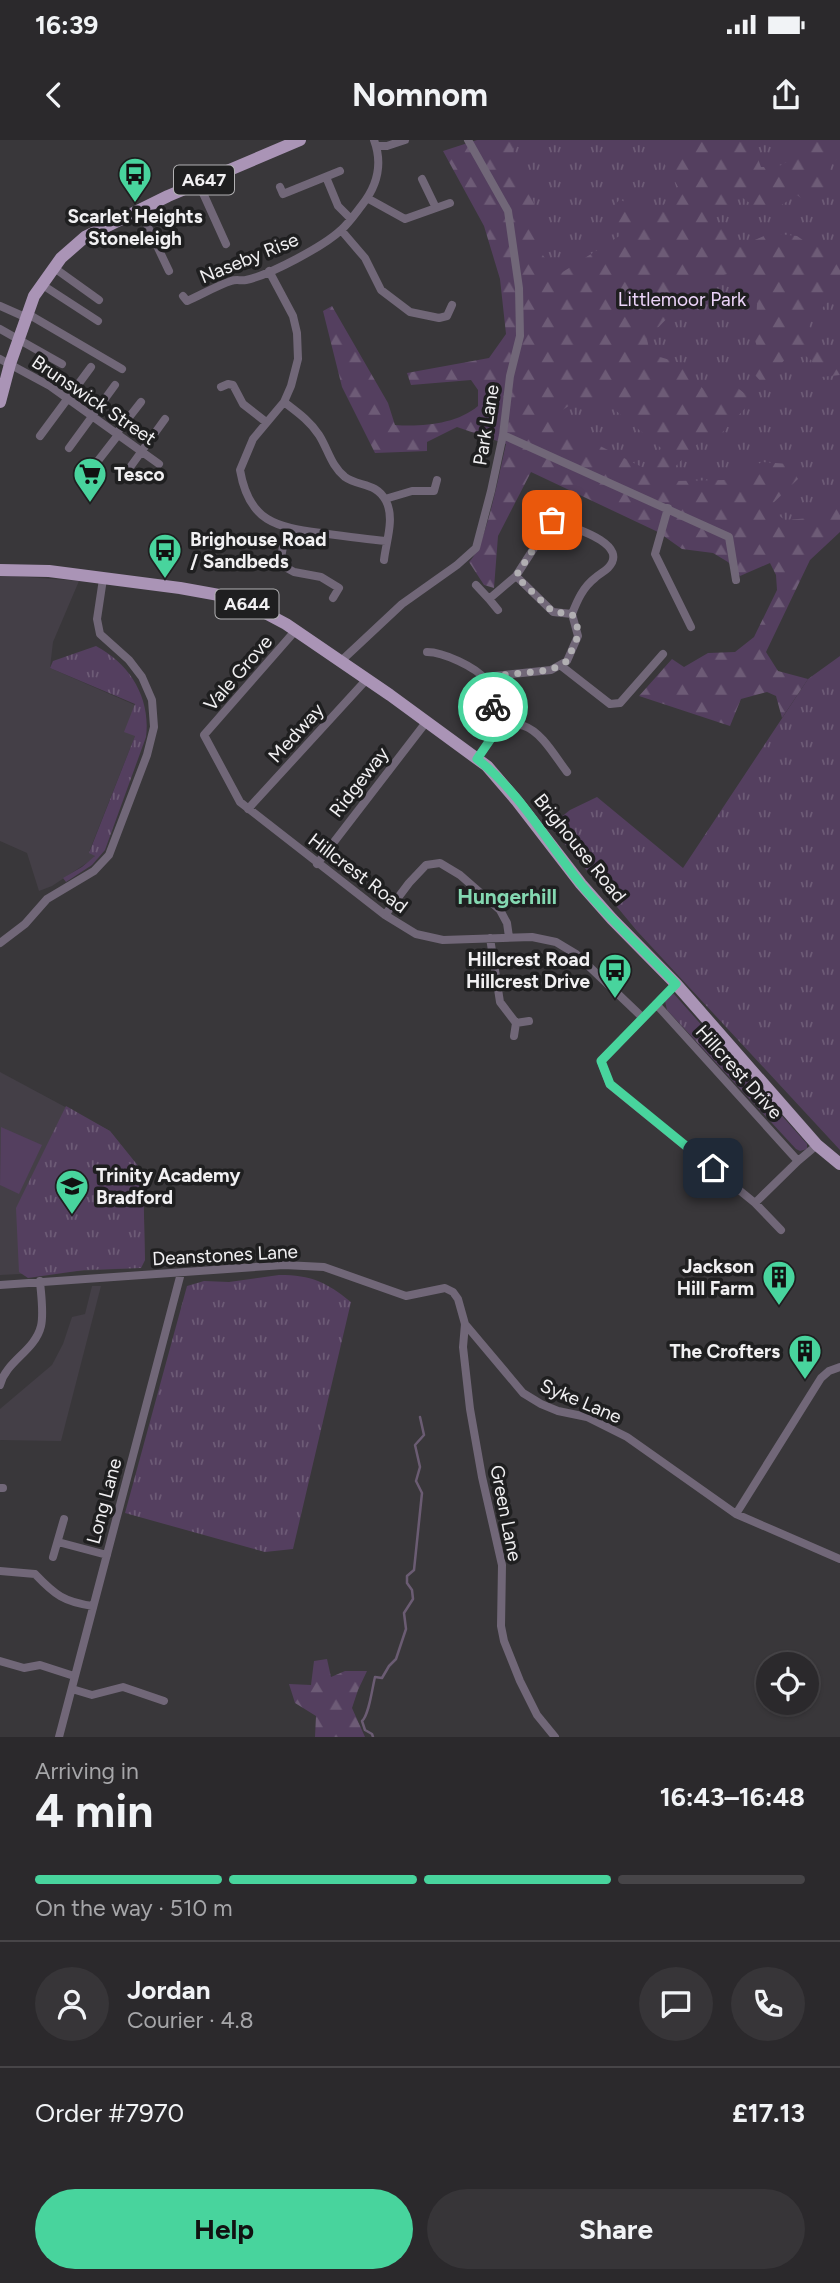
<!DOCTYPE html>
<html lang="en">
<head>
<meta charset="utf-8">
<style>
	body { margin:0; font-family:Figtree,sans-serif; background:#373538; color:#f1f3f6; height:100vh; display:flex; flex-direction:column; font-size:26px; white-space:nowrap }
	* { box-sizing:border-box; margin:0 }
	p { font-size:23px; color:#a6a6a9 }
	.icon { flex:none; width:38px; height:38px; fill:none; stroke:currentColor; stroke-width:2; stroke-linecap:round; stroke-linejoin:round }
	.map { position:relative; height:1597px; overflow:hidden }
	.side { display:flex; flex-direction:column; background:#2b292c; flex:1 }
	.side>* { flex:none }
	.fabs { position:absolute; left:756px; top:1512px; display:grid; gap:14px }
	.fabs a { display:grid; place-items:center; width:63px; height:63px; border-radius:50%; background:#2b292c; box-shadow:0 2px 5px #0004,0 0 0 2px #474548; font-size:35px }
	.pin { position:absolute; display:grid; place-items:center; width:60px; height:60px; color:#fff; margin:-30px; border-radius:14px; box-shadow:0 4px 10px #0006 }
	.courier { position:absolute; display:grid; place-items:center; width:70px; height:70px; margin:-35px; border:5px solid #48d49d; border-radius:50%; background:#fff; color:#222; box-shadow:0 2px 9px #0007 }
	.headline em { font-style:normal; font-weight:700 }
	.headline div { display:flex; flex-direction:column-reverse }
	.headline { display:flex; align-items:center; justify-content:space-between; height:119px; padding:0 35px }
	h1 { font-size:46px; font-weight:700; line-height:52px }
	.bar { display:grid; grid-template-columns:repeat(4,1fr); gap:10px 7px; align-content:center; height:84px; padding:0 35px }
	.bar i { height:9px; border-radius:5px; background:#474548 }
	.bar .current { background:#48d49d }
	.bar p { grid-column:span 4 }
	.line { display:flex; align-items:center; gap:18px; padding:0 35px; border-top:2px solid #474548 }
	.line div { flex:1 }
	.round { display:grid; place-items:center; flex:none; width:74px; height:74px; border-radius:37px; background:#373538 }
	.button { display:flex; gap:14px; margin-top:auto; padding:14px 35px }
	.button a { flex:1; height:80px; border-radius:42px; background:#48d49d; color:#111; font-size:28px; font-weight:700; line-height:80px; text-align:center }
	.button a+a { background:#373538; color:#f1f3f6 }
	.status { display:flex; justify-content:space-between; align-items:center; height:49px; padding:0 35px; background:#2b292c; direction:ltr }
	.status svg { height:19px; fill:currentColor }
	header { display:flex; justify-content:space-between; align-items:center; height:91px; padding:0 35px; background:#2b292c; font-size:32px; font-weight:700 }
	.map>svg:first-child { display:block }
	.built { fill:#443f47 }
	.grass { fill:url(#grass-tufts) }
	.forest { fill:url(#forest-firs); fill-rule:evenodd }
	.pitch { fill:#543f5f }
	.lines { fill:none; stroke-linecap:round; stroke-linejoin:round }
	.stream { stroke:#6b5c73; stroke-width:2.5 }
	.street { stroke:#716778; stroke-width:8 }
	.primary { stroke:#aa94b6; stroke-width:12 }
	.done { stroke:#b1afb2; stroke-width:7; stroke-dasharray:0 12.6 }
	.route { stroke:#48d49d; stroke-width:9 }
	.labels { text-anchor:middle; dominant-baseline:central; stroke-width:7; stroke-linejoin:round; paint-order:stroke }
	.shield { fill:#1f1f20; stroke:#b2b1b3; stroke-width:2 }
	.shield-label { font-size:18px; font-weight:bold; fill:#f1f0f2 }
	.poi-label { font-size:19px; font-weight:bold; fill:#f1f0f2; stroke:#1f1f20; text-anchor:start }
	.street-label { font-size:19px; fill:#f1f0f2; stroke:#1f1f20 }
	.park-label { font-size:19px; fill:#ecd4f9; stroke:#1f1f20 }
	.neighbourhood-label { font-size:21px; font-weight:bold; fill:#84d8b1; stroke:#1f1f20 }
</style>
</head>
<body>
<div class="status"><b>16:39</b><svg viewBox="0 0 49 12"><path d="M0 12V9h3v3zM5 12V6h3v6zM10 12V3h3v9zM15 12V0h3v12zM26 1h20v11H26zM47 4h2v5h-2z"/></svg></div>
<header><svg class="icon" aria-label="back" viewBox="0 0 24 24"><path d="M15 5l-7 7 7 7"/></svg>Nomnom<svg class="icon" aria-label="share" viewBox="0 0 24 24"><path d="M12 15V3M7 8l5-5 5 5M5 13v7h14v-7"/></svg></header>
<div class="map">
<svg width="840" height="1597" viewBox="0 0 840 1597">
	<defs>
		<pattern id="grass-tufts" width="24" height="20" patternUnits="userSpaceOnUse" patternTransform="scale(1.75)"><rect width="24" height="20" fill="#543f5f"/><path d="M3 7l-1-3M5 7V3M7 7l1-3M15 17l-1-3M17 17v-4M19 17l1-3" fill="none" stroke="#6d5b76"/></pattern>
		<pattern id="forest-firs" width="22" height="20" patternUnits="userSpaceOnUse" patternTransform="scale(1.75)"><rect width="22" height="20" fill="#543f5f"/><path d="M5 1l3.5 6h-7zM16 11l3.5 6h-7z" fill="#6d5b76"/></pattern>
	</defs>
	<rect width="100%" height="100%" fill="#39373a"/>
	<!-- built -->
	<path class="built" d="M0 435 79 441 53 502 50 528 135 565V596L89 712 95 715 94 718 52 746 39 751 27 713 0 701Z
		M0 932 110 991 143 1032 145 1120 141 1128 0 1135Z
		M92 1146H101L61 1301 0 1300V1269L52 1225 63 1204 72 1177 85 1174Z"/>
	<!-- grass -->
	<path class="grass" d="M477 0H840V388L828 399 510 293 528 186Z
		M96 506C130 524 151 558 146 597L105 710 92 725 66 742 63 738 82 727 95 716 89 713 135 596 124 592 135 564 50 528 53 521Z
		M840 516V1010L637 791 550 686 570 670 597 657 683 728 808 539Z
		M674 854 807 1004V1009L800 1011 796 1009 667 870 665 861 669 855Z
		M66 966 110 991 143 1032 145 1120 141 1128 84 1130 28 1138 19 1132 16 1068Z
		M279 1135C312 1135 326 1142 351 1162L293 1409 265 1412 125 1373 187 1146 204 1141 229 1142Z"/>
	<!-- forest -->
	<path class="forest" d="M477 0H518L512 11 529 48 542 88V114L558 135 621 95 608 73 620 59 648 79 680 50 664 23 674 12 672 0H760L755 11 761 27H777L797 17 798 0H840V16L832 23 824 47 814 68 797 55 766 75 740 56 713 77 736 108 771 93 797 96 807 103 840 105V148L809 183 812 200 822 208H840V235L821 237 811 220 800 212 789 215 763 244 747 226 758 210 753 194 756 185 757 164 743 138 731 133 695 143 677 168 647 199 650 214 680 223 708 254 730 242 753 260 715 300 705 296 664 338 676 341 725 340 762 322 789 324 798 339 768 368 785 380 811 378 840 346V392L810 420 766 512 778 531 808 539 782 578 776 556 767 552 741 559 730 586 639 556 672 519 684 527 708 513 735 512 754 497 777 450 776 435 770 423 740 436 728 422 713 413 682 409 658 392 531 332 498 396 494 448 484 445 469 422C486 407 500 329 506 304L457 287 427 302V311L375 313 342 247 323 171 332 166 388 263 395 285C422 287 457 284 478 266V250L471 240 411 245 407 233 489 218 506 194 500 139 484 86 443 11ZM603 260 661 308 650 331 548 280 573 263Z
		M327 1519 331 1537 345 1531H367L358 1550 352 1568 365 1597H315L316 1576 295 1563 289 1544 311 1545 314 1521Z"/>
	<!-- pitch -->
	<path class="pitch" d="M1 987 42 1005 19 1054 0 1045Z"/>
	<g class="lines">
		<!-- stream -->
		<path class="stream" d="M373 1597 372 1594 365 1590 362 1581C369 1575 372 1549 375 1537L382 1538 389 1526 396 1519 406 1489 404 1473 413 1459 412 1450 407 1443V1436L414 1430 422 1353 416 1341 420 1327 415 1305 424 1295 420 1277"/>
		<!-- street -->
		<path class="street" d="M376 6H387L405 0
			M326 37 338 66 351 79
			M422 39 436 68
			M198 42 226 104
			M280 47 283 54 340 31
			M367 58 405 79 450 63
			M140 70 169 131
			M341 90 365 118 381 150 410 172 439 178 447 176 452 165
			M53 127 99 160
			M269 131 293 176 297 193 298 219 291 246 284 262 253 299 240 330C249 382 276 387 321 393 343 396 365 399 386 401
			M41 144 98 181
			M183 156 187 161C201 155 216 146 231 141 236 139 241 141 246 140 270 135 324 106 341 90 349 83 355 74 362 65 377 46 383 24 374 0
			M0 166 25 177
			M28 174 122 229
			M0 189 62 224
			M0 219 50 246 159 324
			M221 247 228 244 233 245 243 264 266 282
			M284 262C297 272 310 281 319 295 328 309 331 326 345 337 359 347 376 342 386 361 395 378 386 402 384 420
			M116 294 141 262
			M503 295 729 397 736 440
			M40 296 91 227
			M69 308 115 245
			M97 322 118 295
			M131 326 165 279
			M385 359 412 351H434L437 340
			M668 368 655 414 691 487
			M286 389 281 418 285 427 294 432 321 437 339 448 333 458
			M476 445 489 459 516 436
			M489 459 498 470
			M295 491 204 595 240 662 385 775 416 794 443 800 532 797 556 802 576 814 642 877
			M427 512C443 512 476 527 486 540
			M340 522 402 464 457 425 476 408 491 351 503 295 510 236 520 196 519 148 508 71 468 0
			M560 525 610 564 620 563 663 514
			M501 584C508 585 517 584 524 586 542 592 556 618 567 632
			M477 619 501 584C498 563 477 563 486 540L494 536 551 530 567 521 578 496 572 474 553 472 516 436 552 380C568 386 632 403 608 428 604 432 599 434 595 438 583 447 577 461 572 474
			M248 669 367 539
			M317 724 427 581
			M385 775 409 743 426 725 440 723 460 735 500 770 507 783 509 797
			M490 798 500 862 516 883 514 896
			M0 803 25 784 47 759 94 731 109 715 147 615 154 587 152 560 142 537 129 520 100 494 97 479 103 439
			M676 844 601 921 610 945 755 1063 781 1090
			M656 864 798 1021
			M516 883 529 881
			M755 1063 798 1021 817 1005
			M0 1145 284 1125 324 1127 406 1156 445 1148 453 1152 458 1159 465 1184 463 1207 470 1269 482 1337 502 1425 501 1486 504 1501 520 1541 537 1575 555 1597
			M465 1184 523 1253 541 1264 558 1271 587 1277 627 1297 736 1374 840 1419
			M0 1245C6 1221 35 1211 41 1186 44 1173 41 1155 40 1141
			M0 1348H3
			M736 1374 821 1238 829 1231 840 1227
			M58 1402 107 1415
			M53 1417 64 1379
			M0 1431 35 1434C55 1455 64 1462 93 1466
			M0 1521 24 1528 40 1525 74 1536
			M72 1549 92 1555 123 1547 164 1561
			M59 1597 181 1133"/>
		<!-- primary -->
		<path class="primary" d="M0 262 10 224 34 156 61 118 85 97 168 56 300 0
			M0 430 49 431 180 448 230 457 256 468 286 484 390 555 487 626 517 661 581 744 612 779 676 844 817 1005 840 1024"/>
	</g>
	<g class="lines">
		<!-- done -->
		<path class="done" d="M493 567C484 557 481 553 486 540L494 536 551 530 567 521 578 496 577 485 572 474 553 472 516 436 552 380"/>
		<!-- route -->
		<path class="route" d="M493 567 500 576 501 584 477 619C519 651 547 702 580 743 609 779 644 810 676 844L601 921 610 944 713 1028"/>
	</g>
	<!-- icons -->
	<defs>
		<symbol id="bus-pin" viewBox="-11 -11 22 30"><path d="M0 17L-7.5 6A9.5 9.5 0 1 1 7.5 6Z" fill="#48d49d" stroke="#1f1f20"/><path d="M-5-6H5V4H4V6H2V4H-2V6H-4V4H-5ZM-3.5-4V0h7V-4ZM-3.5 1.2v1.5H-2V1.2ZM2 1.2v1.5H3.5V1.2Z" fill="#111"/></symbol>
		<symbol id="supermarket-pin" viewBox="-11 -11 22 30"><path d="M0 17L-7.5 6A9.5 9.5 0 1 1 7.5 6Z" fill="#48d49d" stroke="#1f1f20"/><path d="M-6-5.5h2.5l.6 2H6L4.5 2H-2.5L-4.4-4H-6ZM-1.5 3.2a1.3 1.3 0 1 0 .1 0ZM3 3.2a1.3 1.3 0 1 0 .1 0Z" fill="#111"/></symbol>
		<symbol id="school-pin" viewBox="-11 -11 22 30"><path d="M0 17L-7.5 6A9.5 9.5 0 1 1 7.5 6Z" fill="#48d49d" stroke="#1f1f20"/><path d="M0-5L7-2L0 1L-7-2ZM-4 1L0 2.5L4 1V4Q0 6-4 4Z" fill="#111"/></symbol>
		<symbol id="building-pin" viewBox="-11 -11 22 30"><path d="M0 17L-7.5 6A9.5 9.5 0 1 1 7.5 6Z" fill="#48d49d" stroke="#1f1f20"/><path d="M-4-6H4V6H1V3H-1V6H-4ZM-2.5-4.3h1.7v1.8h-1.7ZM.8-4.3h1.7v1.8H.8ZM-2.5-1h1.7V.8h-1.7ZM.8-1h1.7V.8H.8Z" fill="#111"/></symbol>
	</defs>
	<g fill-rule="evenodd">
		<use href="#bus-pin" x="116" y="15" width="38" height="52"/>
		<use href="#supermarket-pin" x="71" y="315" width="38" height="52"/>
		<use href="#bus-pin" x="146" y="391" width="38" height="52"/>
		<use href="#bus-pin" x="596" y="811" width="38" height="52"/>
		<use href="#school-pin" x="53" y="1027" width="38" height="52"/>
		<use href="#building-pin" x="760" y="1118" width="38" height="52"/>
		<use href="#building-pin" x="786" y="1192" width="38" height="52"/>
	</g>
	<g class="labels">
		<!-- shield labels -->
		<g class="shield">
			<rect x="174" y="25.5" width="60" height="29" rx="5"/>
			<rect x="215.5" y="449.5" width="63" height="29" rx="5"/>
		</g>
		<g class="shield-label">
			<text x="204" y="40">A647</text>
			<text x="247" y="464">A644</text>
		</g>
		<!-- poi labels -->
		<g class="poi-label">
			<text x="135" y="76" text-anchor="middle">Scarlet Heights<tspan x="135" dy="22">Stoneleigh</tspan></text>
			<text x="114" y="334">Tesco</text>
			<text x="190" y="399">Brighouse Road<tspan x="190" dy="22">/ Sandbeds</tspan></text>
			<text x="590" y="819" text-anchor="end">Hillcrest Road<tspan x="590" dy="22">Hillcrest Drive</tspan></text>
			<text x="96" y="1035">Trinity Academy<tspan x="96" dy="22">Bradford</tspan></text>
			<text x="754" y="1126" text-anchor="end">Jackson<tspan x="754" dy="22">Hill Farm</tspan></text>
			<text x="780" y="1211" text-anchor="end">The Crofters</text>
		</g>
		<!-- street labels -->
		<g class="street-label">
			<text transform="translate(249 118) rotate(-22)">Naseby Rise</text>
			<text transform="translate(94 260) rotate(34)">Brunswick Street</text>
			<text transform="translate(486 285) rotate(-81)">Park Lane</text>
			<text transform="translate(238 533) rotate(-49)">Vale Grove</text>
			<text transform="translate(296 593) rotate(-48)">Medway</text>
			<text transform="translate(359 642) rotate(-52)">Ridgeway</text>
			<text transform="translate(580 708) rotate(51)">Brighouse Road</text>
			<text transform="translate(358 733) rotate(37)">Hillcrest Road</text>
			<text transform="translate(739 932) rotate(48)">Hillcrest Drive</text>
			<text transform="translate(225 1115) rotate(-3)">Deanstones Lane</text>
			<text transform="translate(581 1261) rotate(23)">Syke Lane</text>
			<text transform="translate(104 1361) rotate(-75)">Long Lane</text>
			<text transform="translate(506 1373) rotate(79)">Green Lane</text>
		</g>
		<!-- park labels -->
		<g class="park-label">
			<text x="682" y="159">Littlemoor Park</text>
		</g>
		<!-- neighbourhood labels -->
		<g class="neighbourhood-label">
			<text x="507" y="756">Hungerhill</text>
		</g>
	</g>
</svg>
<div class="fabs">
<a><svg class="icon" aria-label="locate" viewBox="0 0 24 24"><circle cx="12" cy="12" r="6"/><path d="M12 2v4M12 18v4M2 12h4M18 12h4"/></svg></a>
</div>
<div class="pin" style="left:552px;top:380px;background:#ea580c"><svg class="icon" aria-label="bag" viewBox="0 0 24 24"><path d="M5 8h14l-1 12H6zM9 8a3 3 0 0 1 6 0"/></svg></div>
<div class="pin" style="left:713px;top:1028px;background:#1f2937"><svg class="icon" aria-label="home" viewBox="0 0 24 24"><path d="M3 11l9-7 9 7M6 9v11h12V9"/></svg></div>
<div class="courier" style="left:493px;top:567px"><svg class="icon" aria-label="bike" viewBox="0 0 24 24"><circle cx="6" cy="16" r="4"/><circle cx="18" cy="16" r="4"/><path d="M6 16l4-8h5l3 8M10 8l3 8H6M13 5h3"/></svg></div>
</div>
<section class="side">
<div class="headline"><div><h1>4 min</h1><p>Arriving in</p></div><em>16:43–16:48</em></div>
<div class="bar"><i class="current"></i><i class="current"></i><i class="current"></i><i></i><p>On the way · 510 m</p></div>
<div class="line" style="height:126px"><a class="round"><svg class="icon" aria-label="person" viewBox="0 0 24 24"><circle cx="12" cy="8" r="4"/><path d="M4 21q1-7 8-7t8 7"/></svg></a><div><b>Jordan</b><p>Courier · 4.8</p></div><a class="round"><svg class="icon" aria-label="chat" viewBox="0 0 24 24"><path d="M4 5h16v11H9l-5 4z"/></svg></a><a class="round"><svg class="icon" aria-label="phone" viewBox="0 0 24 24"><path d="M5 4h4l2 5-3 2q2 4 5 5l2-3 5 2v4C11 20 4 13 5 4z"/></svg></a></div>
<div class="line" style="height:91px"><div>Order #7970</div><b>£17.13</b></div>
<div class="button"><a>Help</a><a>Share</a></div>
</section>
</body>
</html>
